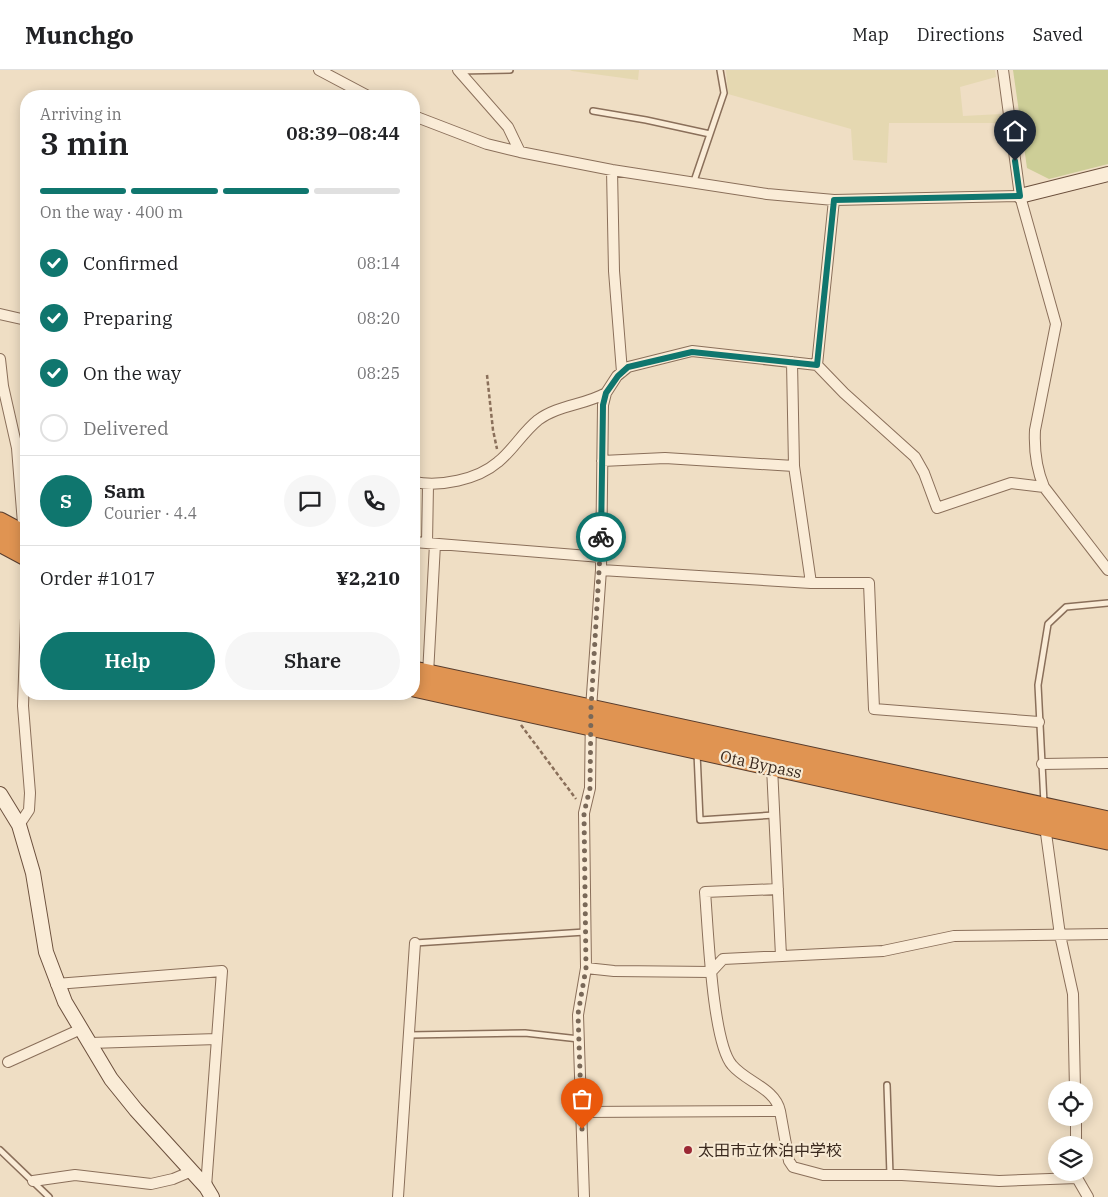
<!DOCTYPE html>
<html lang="en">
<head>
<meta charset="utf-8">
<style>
	body { margin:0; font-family:"IBM Plex Serif","Noto Sans JP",serif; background:#f6f6f6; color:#202124; height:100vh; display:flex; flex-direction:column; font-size:19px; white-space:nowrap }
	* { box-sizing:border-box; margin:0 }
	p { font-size:16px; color:#757577 }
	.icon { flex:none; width:28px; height:28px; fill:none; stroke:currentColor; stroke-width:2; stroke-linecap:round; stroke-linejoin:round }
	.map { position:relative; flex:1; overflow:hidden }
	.drawer { position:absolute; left:20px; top:20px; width:400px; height:610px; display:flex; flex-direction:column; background:#fff; border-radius:20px; box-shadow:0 2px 12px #0003 }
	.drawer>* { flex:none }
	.buttons { position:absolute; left:1048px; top:1011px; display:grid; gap:10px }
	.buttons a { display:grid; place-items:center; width:45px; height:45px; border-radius:50%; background:#fff; box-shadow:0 2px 12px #0003; font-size:25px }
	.pin { position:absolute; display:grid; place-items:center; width:42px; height:42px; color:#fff; margin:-51px -21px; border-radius:50% 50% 50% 0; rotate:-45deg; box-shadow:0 0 5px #0007 }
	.pin .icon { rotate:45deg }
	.courier { position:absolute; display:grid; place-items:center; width:50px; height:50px; margin:-25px; border:4px solid #0f766e; border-radius:50%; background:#fff; color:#222; box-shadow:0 1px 6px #0007 }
	.head em { font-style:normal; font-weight:600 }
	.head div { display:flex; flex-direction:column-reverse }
	.head { display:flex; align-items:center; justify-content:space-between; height:85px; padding:0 20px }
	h1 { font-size:32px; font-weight:600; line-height:38px }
	.bar { display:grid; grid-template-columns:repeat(4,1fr); gap:8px 5px; align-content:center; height:60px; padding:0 20px }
	.bar i { height:6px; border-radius:4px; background:#e0e0e0 }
	.bar .selected { background:#0f766e }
	.bar p { grid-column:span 4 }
	.line { display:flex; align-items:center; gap:12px; padding:0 20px; border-top:1px solid #e0e0e0 }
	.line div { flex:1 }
	.round { display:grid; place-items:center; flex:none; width:52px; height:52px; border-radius:26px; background:#f6f6f6 }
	ol { padding:0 20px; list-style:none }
	li { display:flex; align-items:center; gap:15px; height:55px }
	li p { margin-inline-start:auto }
	li .icon { padding:5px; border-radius:50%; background:#0f766e; color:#fff; stroke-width:4 }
	li:last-child { color:#757577 }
	li i { width:28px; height:28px; border:2px solid #e0e0e0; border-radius:50% }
	.button { display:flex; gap:10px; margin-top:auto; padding:10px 20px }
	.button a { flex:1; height:58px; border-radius:30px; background:#0f766e; color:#fff; font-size:20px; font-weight:600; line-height:58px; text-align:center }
	.button a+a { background:#f6f6f6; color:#202124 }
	header { display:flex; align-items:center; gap:30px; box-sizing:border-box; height:70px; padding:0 25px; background:#fff; border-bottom:1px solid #e0e0e0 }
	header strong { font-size:24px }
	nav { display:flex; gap:28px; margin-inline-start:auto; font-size:18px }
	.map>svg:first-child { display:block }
	.farmland { fill:#e5d8b1 }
	.green { fill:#cdce97 }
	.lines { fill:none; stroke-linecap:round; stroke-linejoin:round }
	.lane-casing { stroke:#8a6f5a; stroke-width:8 }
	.street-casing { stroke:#8a6f5a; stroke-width:12 }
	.secondary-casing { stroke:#6c503d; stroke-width:16 }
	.highway-casing { stroke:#583d2e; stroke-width:21 }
	.path { stroke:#8a6f5a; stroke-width:2.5; stroke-dasharray:4 2.5; stroke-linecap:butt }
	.lane { stroke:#faecd7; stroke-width:5 }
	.street { stroke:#faecd7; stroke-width:10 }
	.secondary { stroke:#faecd7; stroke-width:14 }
	.highway { stroke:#e09452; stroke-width:19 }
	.done { stroke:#796858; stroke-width:5; stroke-dasharray:0 9 }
	.route { stroke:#0f766e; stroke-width:6 }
	.poi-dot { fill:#9b2834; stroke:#f6e9d3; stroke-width:2 }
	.labels { text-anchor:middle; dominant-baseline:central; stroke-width:4.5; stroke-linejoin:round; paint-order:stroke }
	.street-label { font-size:16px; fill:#3a291e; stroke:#f6e9d3 }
	.poi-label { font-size:16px; fill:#3a291e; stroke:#f6e9d3; text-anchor:start }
</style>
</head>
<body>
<header>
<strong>Munchgo</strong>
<nav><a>Map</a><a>Directions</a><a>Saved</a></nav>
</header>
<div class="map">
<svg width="1108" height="1127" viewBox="0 0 1108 1127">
	<rect width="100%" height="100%" fill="#efdec4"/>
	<!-- farmland -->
	<path class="farmland" d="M570 0H639L638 10 572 1Z
		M726 0H995L996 7 960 17 963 46 1001 44 1005 53H889L887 93 853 90 851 59 728 24Z"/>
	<!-- green -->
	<path class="green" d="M1013 0H1108V94L1049 109 1027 98Z"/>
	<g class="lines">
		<defs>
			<path id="lane" d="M459 1 510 0
				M593 41 646 50 710 64
				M693 114 724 23 720 0
				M697 683 700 750 774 745
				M1044 733 1038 615 1048 554 1066 537 1108 533
				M415 873 585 862
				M409 965 525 963 579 969
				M887 1015 890 1105
				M0 1080 49 1127"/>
			<path id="street" d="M319 0 368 26
				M458 0 508 57 520 82
				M1003 0 1020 126 1056 254 1035 360C1034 380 1036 398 1044 417L1108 500
				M414 46 487 74 520 82 612 100 767 124 834 130 1020 126
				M612 100 614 201 622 302
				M0 244 26 250
				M0 289 3 316 17 378 24 466
				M792 292 794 396 811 513
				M817 295 834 130
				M602 391 665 388 794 396
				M414 412C440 417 477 410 498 392 513 380 523 362 538 350 558 335 585 335 606 323
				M414 472 601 487
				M427 473 428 415
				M601 500 811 513H869L874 639 1039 652
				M428 604 435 474
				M1042 694 1108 693
				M772 697 781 886
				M19 755 29 740 30 723 23 636 26 548
				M1045 756 1060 865 1073 924 1075 1020
				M778 819 705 822C708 856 712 972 732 995 746 1012 775 1018 780 1041
				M586 898 614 901 711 902 723 889 883 881 954 866 1108 864
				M56 914 222 901 206 1117
				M90 973 217 969
				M8 992 81 959
				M581 1042 780 1041 789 1091 793 1097 823 1105H902L999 1111 1077 1108
				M1076 1048V1075
				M1077 1103V1108L1088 1127
				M33 1111 75 1105 151 1114 173 1109 192 1101
				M398 1127 415 873
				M584 1127 578 945 586 898 584 743 590 718 591 638 601 500 603 335 606 323 617 306 628 297 692 281 817 295 844 323 915 387 924 403 937 438 1011 413 1044 417"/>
			<path id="secondary" d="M1020 126 1108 104
				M0 724 19 755 33 803 46 882 65 932 111 1009 136 1040 206 1117 212 1127"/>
			<path id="highway" d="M0 452 26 466
				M0 472 26 486
				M414 601 1108 751
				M414 617 1108 770"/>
		</defs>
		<!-- lane casing -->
		<use href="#lane" class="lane-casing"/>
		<!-- street casing -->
		<use href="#street" class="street-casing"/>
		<!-- secondary casing -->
		<use href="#secondary" class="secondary-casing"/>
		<!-- highway casing -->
		<use href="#highway" class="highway-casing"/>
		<!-- path -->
		<path class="path" d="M487 305 493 360 497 379
			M521 655 576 729"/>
		<!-- lane -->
		<use href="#lane" class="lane"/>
		<!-- street -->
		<use href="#street" class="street"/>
		<!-- secondary -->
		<use href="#secondary" class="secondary"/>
		<!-- highway -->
		<use href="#highway" class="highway"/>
	</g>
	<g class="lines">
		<!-- done -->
		<path class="done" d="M582 1059 578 944 586 898 584 743 590 718 591 638 601 467"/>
		<!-- route -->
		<path class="route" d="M601 467 603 335 606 323 618 306 628 297 692 282 817 295 834 130 1020 126 1015 91"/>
	</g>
	<!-- markers -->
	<circle class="poi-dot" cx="688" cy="1080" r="5"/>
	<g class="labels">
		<!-- street labels -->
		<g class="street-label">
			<text transform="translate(761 694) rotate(12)">Ota Bypass</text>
		</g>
		<!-- poi labels -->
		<g class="poi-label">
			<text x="698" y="1080">太田市立休泊中学校</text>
		</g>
	</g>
</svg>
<div class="buttons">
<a><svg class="icon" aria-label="locate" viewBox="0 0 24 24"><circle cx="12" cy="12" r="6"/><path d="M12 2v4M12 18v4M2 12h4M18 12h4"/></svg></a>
<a><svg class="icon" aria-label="layers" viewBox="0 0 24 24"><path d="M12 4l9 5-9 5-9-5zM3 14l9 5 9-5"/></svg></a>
</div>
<div class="pin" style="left:582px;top:1059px;background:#ea580c"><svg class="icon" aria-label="bag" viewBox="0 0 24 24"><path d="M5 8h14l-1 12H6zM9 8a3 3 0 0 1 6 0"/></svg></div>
<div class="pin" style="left:1015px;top:91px;background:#1f2937"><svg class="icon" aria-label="home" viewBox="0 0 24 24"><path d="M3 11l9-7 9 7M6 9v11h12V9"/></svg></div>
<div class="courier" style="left:601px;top:467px"><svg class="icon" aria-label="bike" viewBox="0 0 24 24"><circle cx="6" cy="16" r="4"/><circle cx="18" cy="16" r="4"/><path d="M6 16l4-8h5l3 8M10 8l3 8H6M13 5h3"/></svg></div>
<section class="drawer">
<div class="head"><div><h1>3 min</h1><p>Arriving in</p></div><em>08:39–08:44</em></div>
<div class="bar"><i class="selected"></i><i class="selected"></i><i class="selected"></i><i></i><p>On the way · 400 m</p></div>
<ol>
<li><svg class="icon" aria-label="check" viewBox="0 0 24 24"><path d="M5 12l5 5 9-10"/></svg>Confirmed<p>08:14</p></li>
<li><svg class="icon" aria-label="check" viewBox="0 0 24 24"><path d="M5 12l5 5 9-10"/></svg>Preparing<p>08:20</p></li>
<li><svg class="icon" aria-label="check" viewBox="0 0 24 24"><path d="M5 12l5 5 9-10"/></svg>On the way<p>08:25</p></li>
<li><i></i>Delivered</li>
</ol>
<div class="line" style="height:90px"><b class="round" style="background:#0f766e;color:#fff">S</b><div><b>Sam</b><p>Courier · 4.4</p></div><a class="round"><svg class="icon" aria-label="chat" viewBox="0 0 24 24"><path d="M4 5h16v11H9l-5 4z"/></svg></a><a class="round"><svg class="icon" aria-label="phone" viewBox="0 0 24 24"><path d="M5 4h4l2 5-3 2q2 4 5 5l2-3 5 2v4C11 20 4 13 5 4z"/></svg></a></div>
<div class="line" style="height:65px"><div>Order #1017</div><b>¥2,210</b></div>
<div class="button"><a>Help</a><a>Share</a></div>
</section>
</div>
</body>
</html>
